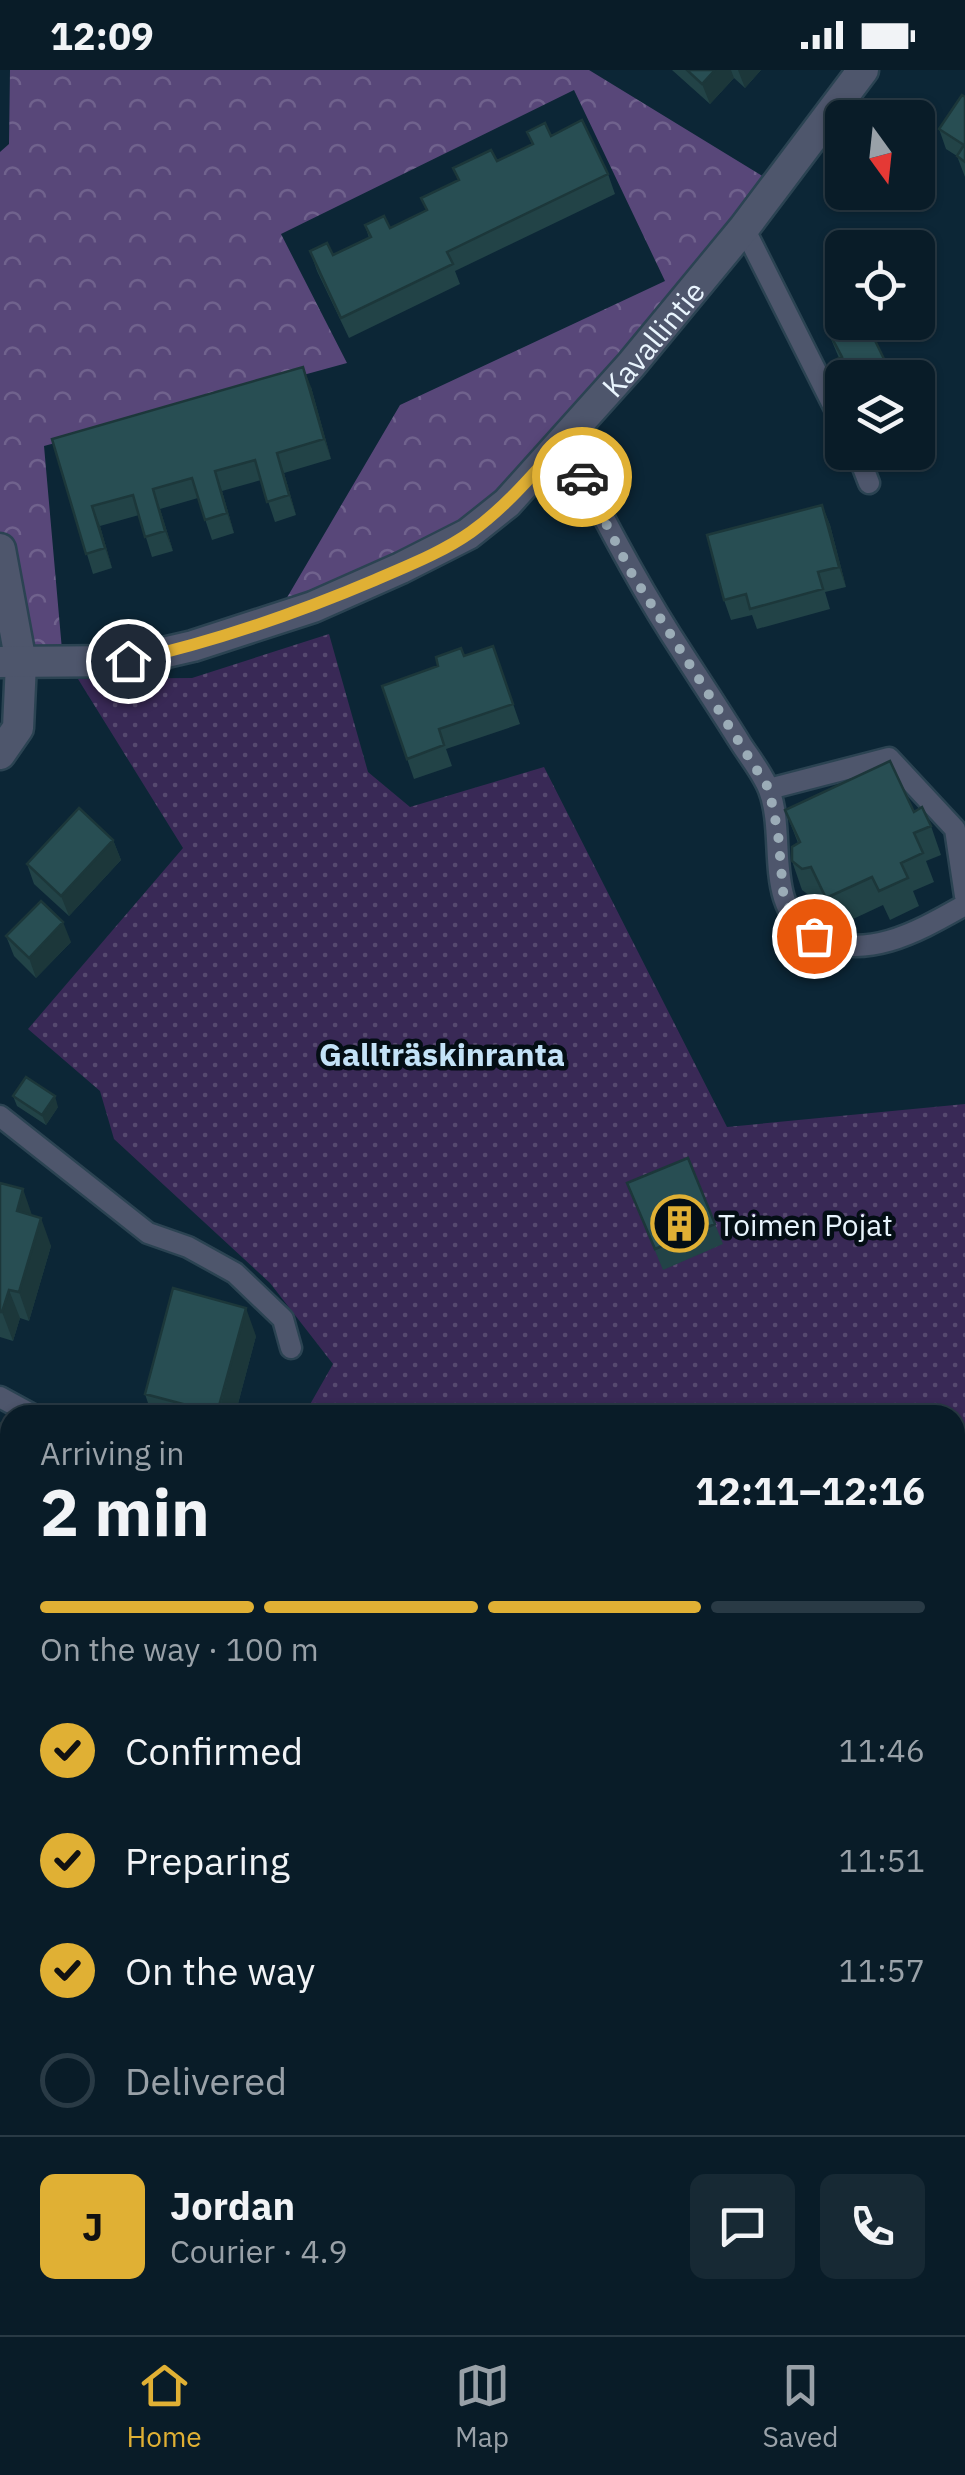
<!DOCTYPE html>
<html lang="en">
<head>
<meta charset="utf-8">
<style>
	body { margin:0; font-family:"IBM Plex Sans",sans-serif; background:#172934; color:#f1f3f6; height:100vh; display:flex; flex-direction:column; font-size:38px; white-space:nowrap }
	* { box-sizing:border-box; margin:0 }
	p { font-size:32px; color:#99a1a8 }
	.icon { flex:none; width:55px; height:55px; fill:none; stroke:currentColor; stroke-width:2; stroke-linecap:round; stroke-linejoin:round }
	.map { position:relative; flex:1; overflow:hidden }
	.drawer { position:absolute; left:0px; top:1335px; width:965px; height:930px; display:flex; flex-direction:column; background:#091c28; border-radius:30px 30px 0 0; box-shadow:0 2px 8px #0004,0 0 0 2px #293a45 }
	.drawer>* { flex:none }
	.needle { width:65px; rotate:165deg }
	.buttons { position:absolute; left:825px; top:30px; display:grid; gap:20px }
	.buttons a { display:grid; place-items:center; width:110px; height:110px; border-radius:15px; background:#091c28; box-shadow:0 2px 8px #0004,0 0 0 2px #293a45; font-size:50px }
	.pin { position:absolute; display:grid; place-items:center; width:85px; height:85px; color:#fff; margin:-42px; border:5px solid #fff; border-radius:50%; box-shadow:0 2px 10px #0007 }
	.courier { position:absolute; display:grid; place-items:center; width:100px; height:100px; margin:-50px; border:8px solid #e0b034; border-radius:50%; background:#fff; color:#222; box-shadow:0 2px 12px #0007 }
	.headline em { font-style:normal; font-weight:700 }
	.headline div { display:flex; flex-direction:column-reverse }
	.headline { display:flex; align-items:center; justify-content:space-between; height:170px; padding:0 40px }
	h1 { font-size:65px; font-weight:700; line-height:75px }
	.bar { display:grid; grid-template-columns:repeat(4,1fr); gap:15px 10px; align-content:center; height:120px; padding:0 40px }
	.bar i { height:12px; border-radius:8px; background:#293a45 }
	.bar .selected { background:#e0b034 }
	.bar p { grid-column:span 4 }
	.line { display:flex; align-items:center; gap:25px; padding:0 40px; border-top:2px solid #293a45 }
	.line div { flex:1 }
	.round { display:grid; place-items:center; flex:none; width:105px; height:105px; border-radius:15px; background:#172934 }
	ol { padding:0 40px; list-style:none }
	li { display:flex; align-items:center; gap:30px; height:110px }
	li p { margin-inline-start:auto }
	li .icon { padding:10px; border-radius:50%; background:#e0b034; color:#111; stroke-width:4 }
	li:last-child { color:#99a1a8 }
	li i { width:55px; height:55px; border:5px solid #293a45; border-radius:50% }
	.status { display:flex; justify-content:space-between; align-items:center; height:70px; padding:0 50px; background:#091c28; direction:ltr }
	.status svg { height:28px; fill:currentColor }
	.menu { display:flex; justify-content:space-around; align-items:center; height:140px; border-top:2px solid #293a45; background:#091c28; font-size:28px; color:#99a1a8 }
	.menu a { display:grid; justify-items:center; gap:5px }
	.menu .selected { color:#e0b034 }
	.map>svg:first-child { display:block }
	.forest { fill:url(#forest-crowns) }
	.park { fill:url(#park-dots) }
	.water { fill:url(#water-rules) }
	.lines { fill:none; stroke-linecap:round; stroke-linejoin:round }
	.lane-casing { stroke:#2b4352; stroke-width:25 }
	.street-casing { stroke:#2b4352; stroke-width:35 }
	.lane { stroke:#4e566c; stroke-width:20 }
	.street { stroke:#4e566c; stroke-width:30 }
	.wall { fill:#224347 }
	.shaded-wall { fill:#1c373a }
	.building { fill:#284e53; stroke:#1c373a; stroke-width:2.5 }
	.done { stroke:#9bacb7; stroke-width:10; stroke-dasharray:0 18 }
	.route { stroke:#e0b034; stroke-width:12 }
	.labels { text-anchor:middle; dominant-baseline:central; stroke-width:9; stroke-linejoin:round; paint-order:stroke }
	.street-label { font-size:30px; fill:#e8f4fd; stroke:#040e15 }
	.poi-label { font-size:30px; fill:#e8f4fd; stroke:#040e15; text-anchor:start }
	.neighbourhood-label { font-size:32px; font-weight:bold; fill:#c3e2f7; stroke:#040e15 }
</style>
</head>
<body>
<div class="status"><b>12:09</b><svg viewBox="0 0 49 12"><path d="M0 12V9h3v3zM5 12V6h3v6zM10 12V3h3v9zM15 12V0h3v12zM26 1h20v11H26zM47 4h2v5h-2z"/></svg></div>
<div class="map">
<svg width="965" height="2265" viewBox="0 0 965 2265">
	<defs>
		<pattern id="forest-crowns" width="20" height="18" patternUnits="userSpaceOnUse" patternTransform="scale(2.5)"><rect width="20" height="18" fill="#584779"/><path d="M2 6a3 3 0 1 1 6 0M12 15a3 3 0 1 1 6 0" fill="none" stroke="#70628d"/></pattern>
		<pattern id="park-dots" width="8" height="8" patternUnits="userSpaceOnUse" patternTransform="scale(2.5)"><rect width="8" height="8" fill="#392956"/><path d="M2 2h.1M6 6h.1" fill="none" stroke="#56496f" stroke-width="1.8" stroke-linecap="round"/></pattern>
		<pattern id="water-rules" width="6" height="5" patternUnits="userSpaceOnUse" patternTransform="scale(2.5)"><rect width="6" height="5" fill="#000f0a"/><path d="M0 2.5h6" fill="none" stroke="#25332f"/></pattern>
	</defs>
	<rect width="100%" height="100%" fill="#0c2636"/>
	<!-- forest -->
	<path class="forest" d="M10 0H589L764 107 547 376 487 433 427 471 285 531 400 335 665 211 574 20 281 164 347 293 44 376 62 580 0 578V82L9 74Z"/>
	<!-- park -->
	<path class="park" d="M329 564 368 702 410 737 544 697 727 1057 965 1034V1466L955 1468V1345H304L333 1294 270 1213 114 1069 100 1021 28 959 183 778 78 609 192 608Z
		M77 2255H148L146 2265H74Z"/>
	<!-- water -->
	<path class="water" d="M965 1466V2265H146L148 2255H955V1468Z"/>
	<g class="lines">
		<defs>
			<path id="lane" d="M744 158 842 353
				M564 370C598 437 631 502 671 565 694 601 718 637 741 674 750 688 763 704 769 720 787 766 762 839 815 866 866 893 922 859 965 835
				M857 382 869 413
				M769 719 889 688 955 759 965 826
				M0 1046 148 1163 188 1177 235 1203 283 1249 291 1278
				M0 1327 33 1345
				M0 1542 10 1546"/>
			<g id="street">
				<path d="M0 479 21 593 18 658 0 684"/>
				<path id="s1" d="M0 592 128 591 193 576 313 537 401 498 468 464 507 433 631 295 744 158 863 0"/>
			</g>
		</defs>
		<!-- lane casing -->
		<use href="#lane" class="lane-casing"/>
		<!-- street casing -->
		<use href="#street" class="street-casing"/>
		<!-- lane -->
		<use href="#lane" class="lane"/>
		<!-- street -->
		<use href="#street" class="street"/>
	</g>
	<!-- wall -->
	<path class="wall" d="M672 0H761L745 18 734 8 710 34Z
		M965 27V107L957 86 946 79 939 59Z
		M527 62 551 66 608 104 615 124 455 201 460 214 349 268 317 201 310 181 333 185 369 168 365 155 390 158 426 140 421 128 458 110 453 98 497 91 532 75Z
		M825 255 884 289 891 308H842V311L835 290 839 288Z
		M311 317 331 389 284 403 296 445 275 452 261 410 222 421 234 463 212 470 198 428 160 439 173 481 152 487 139 445 100 456 112 498 93 504 52 369Z
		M822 435 830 455 846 517 825 522 830 539 757 559 752 545 731 550 724 530Z
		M493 576 520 654 446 679 452 696 414 709 382 616Z
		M785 740 914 742 931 756 941 785 926 791 934 812 913 821 919 836 890 850 883 835 836 857 822 826 813 828 802 820 792 791 798 773Z
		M113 770 121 790 69 846 34 814 27 794Z
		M6 866 71 872 36 908 14 886Z
		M13 1026 58 1037 46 1055 17 1036Z
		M0 1113 32 1145 51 1176 29 1251 20 1248 13 1271 0 1267Z
		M627 1113 715 1154 723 1174 663 1200Z
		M256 1266 235 1345H152L145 1324Z
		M0 1353 10 1357V1476L4 1474 0 1464Z
		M0 1770 5 1772 10 1786V1905L0 1901Z
		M0 2004 10 2007V2080L0 2076Z"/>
	<!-- shaded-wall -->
	<path class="shaded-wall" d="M715 0H731L734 8 710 34 702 14Z
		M738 0H761L745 18Z
		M303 297 311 317 331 389 324 369Z
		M277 383 284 403 296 445 289 425Z
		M215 401 222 421 234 463 227 443Z
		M153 419 160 439 173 481 165 461Z
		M822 435 830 455 846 517 839 497Z
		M92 436 100 456 112 498 105 478Z
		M113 770 121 790 69 846 61 826Z
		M63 852 71 872 36 908 29 888Z
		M55 1026 58 1037 46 1055 42 1045Z
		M23 1119 33 1148 17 1141Z
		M41 1148 51 1176 29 1251 19 1222Z
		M9 1220 20 1248 13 1271 2 1242Z
		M246 1238 256 1266 235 1345H218Z
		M5 1772 10 1786V1844L0 1852 1 1783Z
		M0 1944 9 1968 0 1990Z"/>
	<!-- building -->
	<path class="building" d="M687 0H715L702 14Z
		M962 25 965 27V92L957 86 964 75 939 59Z
		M582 50 608 104 447 182 453 194 341 248 310 181 327 173 333 185 371 167 365 155 384 146 390 158 427 140 421 128 459 110 453 98 491 80 497 91 533 74 527 62 545 53 551 66Z
		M842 246V252H866L884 289 849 308H844L835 290 842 287 825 255Z
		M303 297 324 369 277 383 289 425 267 432 255 390 215 401 227 443 205 450 192 408 153 419 165 461 145 467 133 425 92 436 105 478 86 484 52 369Z
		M822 435 839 497 818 502 823 519 750 539 746 524 724 530 707 465Z
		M493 576 513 634 439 659 444 675 407 689 382 616 438 596 436 587 461 578 464 586Z
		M890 691 914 742 922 737 931 756 914 763 923 783 901 793 908 808 879 821 872 807 826 828 811 797 802 799 792 791V777L800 772 785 740Z
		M79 738 113 770 61 826 27 794Z
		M41 831 63 852 29 888 6 866Z
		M26 1007 55 1026 42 1045 13 1026Z
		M688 1088 715 1154 655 1179 627 1113Z
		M0 1113 23 1119 17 1141 41 1148 19 1222 9 1220 2 1242H0Z
		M173 1218 246 1238 217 1343 145 1324Z
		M0 1353 10 1357V1404L7 1410 0 1407Z
		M10 1416V1452L0 1448V1429L4 1430Z
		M0 1770 5 1772 1 1783 10 1787V1795L0 1815Z
		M0 1833 10 1838V1880L0 1876Z
		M0 2004 10 2007V2056L0 2052Z"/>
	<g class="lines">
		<!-- done -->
		<path class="done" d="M582 407 632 504 769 719 778 763 784 832 814 866"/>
		<!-- route -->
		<path class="route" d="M128 591C214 572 295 544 375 510 407 496 443 482 471 462 507 436 534 403 564 370L582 407"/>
	</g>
	<!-- icons -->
	<defs>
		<symbol id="building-ring" viewBox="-11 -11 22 22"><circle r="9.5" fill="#040e15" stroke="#e0b034" stroke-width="1.5"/><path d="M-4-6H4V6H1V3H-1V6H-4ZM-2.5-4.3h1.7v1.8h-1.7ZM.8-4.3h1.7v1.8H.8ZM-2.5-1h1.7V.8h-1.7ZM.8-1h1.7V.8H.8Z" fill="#e0b034"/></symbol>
	</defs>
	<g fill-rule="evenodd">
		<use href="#building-ring" x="648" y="1122" width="63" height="63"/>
	</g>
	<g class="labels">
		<!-- street labels -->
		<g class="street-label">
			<text stroke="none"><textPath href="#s1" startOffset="762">Kavallintie</textPath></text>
		</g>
		<!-- poi labels -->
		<g class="poi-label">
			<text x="718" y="1154">Toimen Pojat</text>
		</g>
		<!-- neighbourhood labels -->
		<g class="neighbourhood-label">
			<text x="442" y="984">Gallträskinranta</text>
		</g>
	</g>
</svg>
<div class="buttons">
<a><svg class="needle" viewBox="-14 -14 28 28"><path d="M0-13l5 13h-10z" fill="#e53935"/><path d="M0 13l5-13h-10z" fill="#99a1a8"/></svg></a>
<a><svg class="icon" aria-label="locate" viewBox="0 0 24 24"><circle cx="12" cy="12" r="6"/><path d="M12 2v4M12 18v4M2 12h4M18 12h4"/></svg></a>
<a><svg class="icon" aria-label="layers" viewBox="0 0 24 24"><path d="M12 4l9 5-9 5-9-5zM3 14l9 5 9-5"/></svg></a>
</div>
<div class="pin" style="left:814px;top:866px;background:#ea580c"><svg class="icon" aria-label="bag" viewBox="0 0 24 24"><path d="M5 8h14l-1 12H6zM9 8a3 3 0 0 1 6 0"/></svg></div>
<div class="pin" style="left:128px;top:591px;background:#1f2937"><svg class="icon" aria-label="home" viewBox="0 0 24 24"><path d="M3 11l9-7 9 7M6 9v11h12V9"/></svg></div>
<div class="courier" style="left:582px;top:407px"><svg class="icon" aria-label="car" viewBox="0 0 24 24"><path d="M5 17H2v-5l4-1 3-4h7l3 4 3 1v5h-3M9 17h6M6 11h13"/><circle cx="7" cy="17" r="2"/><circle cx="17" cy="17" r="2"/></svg></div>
<section class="drawer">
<div class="headline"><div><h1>2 min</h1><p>Arriving in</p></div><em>12:11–12:16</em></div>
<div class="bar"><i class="selected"></i><i class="selected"></i><i class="selected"></i><i></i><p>On the way · 100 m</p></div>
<ol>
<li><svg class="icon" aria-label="check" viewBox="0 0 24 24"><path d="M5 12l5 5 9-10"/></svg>Confirmed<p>11:46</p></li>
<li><svg class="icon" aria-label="check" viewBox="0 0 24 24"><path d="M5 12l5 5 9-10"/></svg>Preparing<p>11:51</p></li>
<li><svg class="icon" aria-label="check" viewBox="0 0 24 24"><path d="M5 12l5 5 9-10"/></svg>On the way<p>11:57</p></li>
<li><i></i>Delivered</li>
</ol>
<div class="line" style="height:180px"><b class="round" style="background:#e0b034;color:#111">J</b><div><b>Jordan</b><p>Courier · 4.9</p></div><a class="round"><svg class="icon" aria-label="chat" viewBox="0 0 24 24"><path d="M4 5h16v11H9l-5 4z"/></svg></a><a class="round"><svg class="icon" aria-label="phone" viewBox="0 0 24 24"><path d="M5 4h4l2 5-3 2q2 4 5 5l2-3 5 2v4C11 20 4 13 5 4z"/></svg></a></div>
</section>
</div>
<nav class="menu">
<a class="selected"><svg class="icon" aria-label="home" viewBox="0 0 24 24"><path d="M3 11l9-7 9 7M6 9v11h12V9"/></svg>Home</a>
<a><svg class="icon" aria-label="map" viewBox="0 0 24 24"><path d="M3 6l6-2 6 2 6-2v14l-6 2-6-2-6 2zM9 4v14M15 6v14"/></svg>Map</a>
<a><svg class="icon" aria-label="saved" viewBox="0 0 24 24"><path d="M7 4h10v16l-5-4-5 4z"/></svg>Saved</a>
</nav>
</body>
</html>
